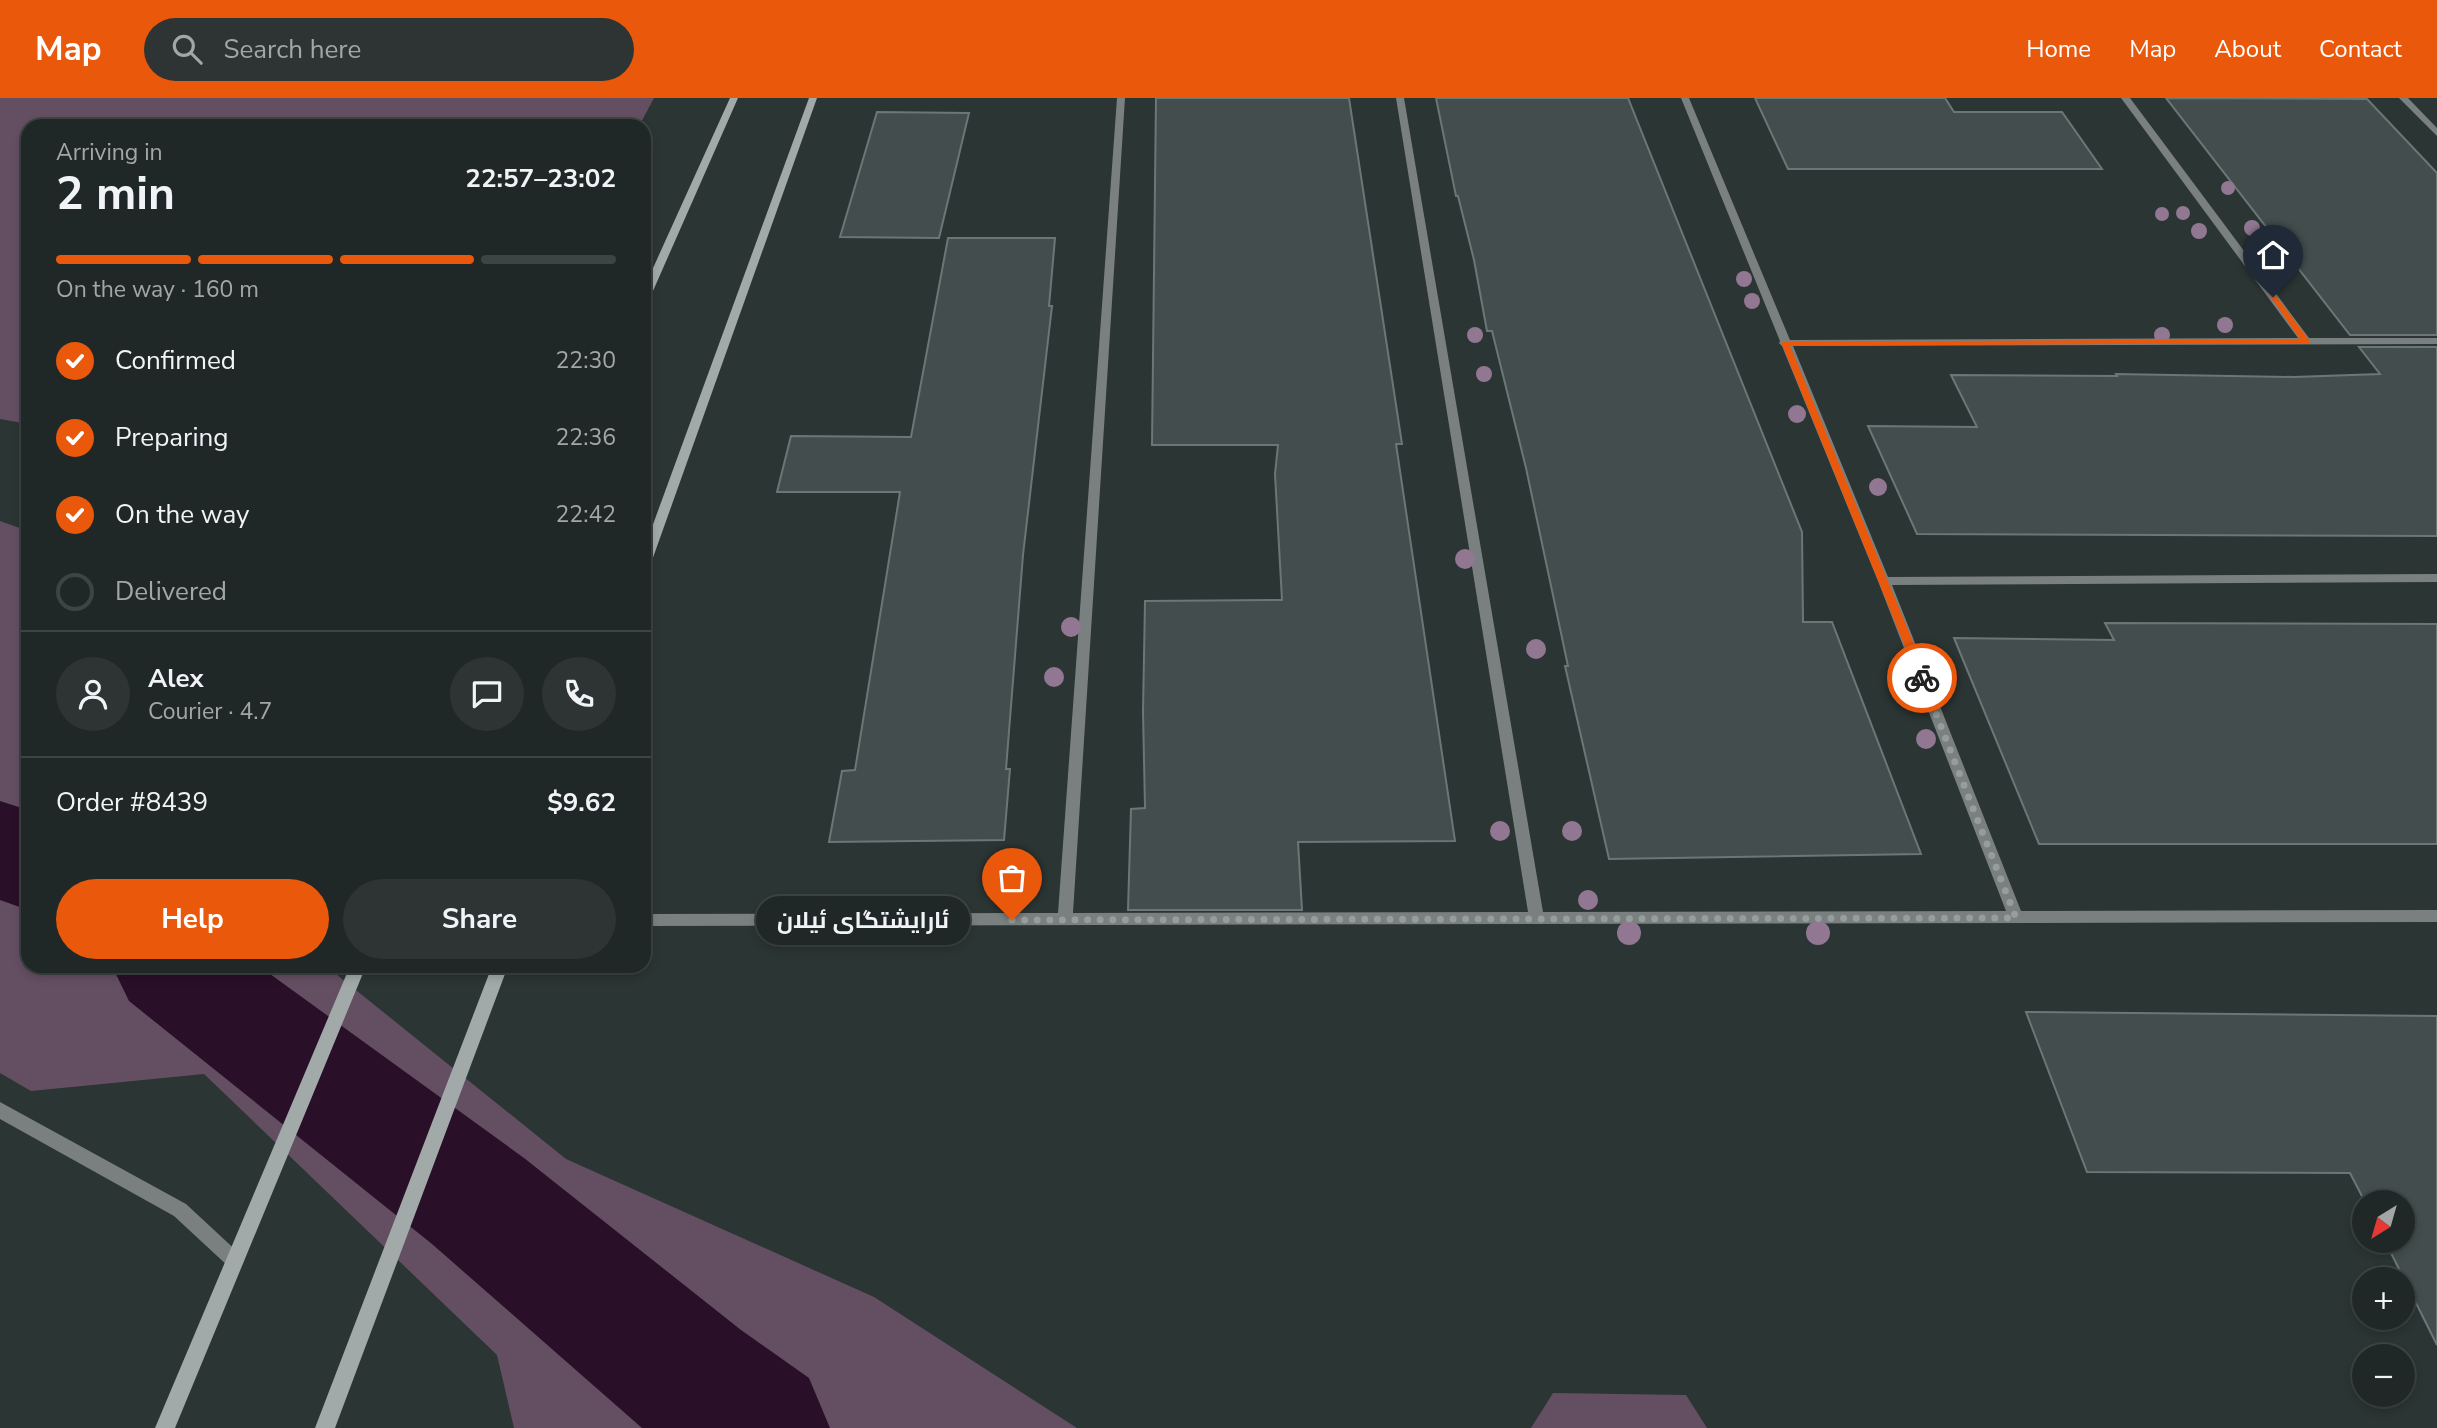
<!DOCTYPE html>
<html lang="en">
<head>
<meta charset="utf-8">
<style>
	body { margin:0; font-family:"Nunito Sans",Cairo,sans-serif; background:#2d3433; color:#f1f3f6; height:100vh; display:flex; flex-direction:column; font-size:26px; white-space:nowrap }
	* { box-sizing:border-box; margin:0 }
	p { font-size:23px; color:#a2a6a7 }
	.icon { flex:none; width:38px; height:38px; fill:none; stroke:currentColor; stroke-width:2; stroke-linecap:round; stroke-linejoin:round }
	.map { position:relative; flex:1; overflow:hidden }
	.sheet { position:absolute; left:21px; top:21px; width:630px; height:854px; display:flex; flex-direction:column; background:#202827; border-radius:21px; box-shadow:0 4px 10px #0003,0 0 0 2px #3d4444 }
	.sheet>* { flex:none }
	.needle { width:46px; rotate:217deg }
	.controls { position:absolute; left:2352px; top:1092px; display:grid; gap:14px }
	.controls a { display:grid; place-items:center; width:63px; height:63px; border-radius:50%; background:#202827; box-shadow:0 4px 10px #0003,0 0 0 2px #3d4444; font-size:35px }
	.pin { position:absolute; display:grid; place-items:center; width:60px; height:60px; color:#fff; margin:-72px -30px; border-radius:50% 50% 50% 0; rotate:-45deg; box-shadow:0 0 7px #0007 }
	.pin .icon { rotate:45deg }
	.courier { position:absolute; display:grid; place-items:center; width:70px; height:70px; margin:-35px; border:5px solid #ea580c; border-radius:50%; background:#fff; color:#222; box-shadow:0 2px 9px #0007 }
	.bubble { position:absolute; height:49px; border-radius:24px; background:#202827; box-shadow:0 4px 10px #0003,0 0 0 2px #3d4444; font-size:23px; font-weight:700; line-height:49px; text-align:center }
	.summary em { font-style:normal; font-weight:700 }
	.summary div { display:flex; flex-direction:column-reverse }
	.summary { display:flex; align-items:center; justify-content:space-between; height:119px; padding:0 35px }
	h1 { font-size:46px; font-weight:700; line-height:52px }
	.bar { display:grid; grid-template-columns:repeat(4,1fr); gap:10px 7px; align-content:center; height:84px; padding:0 35px }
	.bar i { height:9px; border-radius:5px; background:#3d4444 }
	.bar .selected { background:#ea580c }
	.bar p { grid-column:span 4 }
	.line { display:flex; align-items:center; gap:18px; padding:0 35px; border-top:2px solid #3d4444 }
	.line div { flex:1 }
	.round { display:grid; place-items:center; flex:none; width:74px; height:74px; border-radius:37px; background:#2d3433 }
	ol { padding:0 35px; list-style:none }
	li { display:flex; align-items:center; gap:21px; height:77px }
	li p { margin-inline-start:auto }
	li .icon { padding:7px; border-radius:50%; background:#ea580c; color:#fff; stroke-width:4 }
	li:last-child { color:#a2a6a7 }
	li i { width:38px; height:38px; border:4px solid #3d4444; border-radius:50% }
	.cta { display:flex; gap:14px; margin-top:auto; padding:14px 35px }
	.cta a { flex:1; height:80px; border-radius:42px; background:#ea580c; color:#fff; font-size:28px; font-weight:700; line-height:80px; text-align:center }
	.cta a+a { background:#2d3433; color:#f1f3f6 }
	header { display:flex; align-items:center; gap:42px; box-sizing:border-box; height:98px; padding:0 35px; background:#ea580c; color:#fff }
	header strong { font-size:33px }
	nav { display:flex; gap:38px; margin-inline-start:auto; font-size:24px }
	.search { width:490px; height:63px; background:#2d3433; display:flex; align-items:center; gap:18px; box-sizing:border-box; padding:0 24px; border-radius:38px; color:#a2a6a7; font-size:26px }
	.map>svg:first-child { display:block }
	.green { fill:#644f62 }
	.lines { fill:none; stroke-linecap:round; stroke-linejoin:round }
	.river { fill:#2a0f29; fill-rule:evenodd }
	.building { fill:#434d4d; stroke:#6b7776; stroke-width:2 }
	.minor { fill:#7a7f7f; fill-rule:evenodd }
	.secondary { fill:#a2aaa9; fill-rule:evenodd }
	.tree { fill:#917792 }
	.route { fill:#ea580c }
	.done { stroke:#969e9d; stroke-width:7; stroke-dasharray:0 12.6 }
</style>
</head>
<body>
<header>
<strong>Map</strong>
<div class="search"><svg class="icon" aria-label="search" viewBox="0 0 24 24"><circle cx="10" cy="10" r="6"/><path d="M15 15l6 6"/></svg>Search here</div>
<nav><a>Home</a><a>Map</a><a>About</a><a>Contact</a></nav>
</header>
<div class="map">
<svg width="2437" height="1330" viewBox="0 0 2437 1330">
	<rect width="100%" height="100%" fill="#2b3534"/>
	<!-- green -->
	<path class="green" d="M0 0H654L639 28H28V326L0 321Z
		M0 423 28 433V868H326L566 1061 874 1199 1077 1330H514L497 1257 204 976 31 993 0 975Z
		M1553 1295 1686 1297 1707 1330H1531Z"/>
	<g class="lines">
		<!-- river -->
		<path class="river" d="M0 703 28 712V812L0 802Z
			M112 868H259L524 1060 741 1232 809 1280 830 1330H642L432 1146 129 903Z"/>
	</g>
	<!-- building -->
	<path class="building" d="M1156 0H1349L1402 346H1396L1455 743 1298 744 1302 812H1128L1131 711 1145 710 1143 614 1145 503 1282 502 1275 376 1278 347H1152Z
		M1436 0H1628L1802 434 1803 524H1832L1921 756 1609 761 1565 568H1568L1526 370 1492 233H1487L1474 162 1458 98H1456Z
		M1755 0H1945L1954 14H2062L2102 71H1788Z
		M2166 0 2367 1 2437 75V237H2350Z
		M877 14 969 15 939 140 840 139Z
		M948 140H1055L1049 208H1052L1023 457 1006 671H1010L1004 742 829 744 842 673 855 672 900 394H777L791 338 911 339Z
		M2359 249H2437V438L1917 436 1868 328 1977 329 1951 277 2117 278 2116 276 2294 279 2380 276Z
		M2105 525 2437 526V746H2039L1954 540 2114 542Z
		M2026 914 2437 918V1247L2385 1143H2403V1104H2365L2350 1075 2087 1074Z"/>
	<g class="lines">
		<!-- minor -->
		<path class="minor" d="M1117 0H1125L1073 815 1528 814 1396 0H1404L1543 814 2006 813 1878 483 1782 248 1779 245 1780 243 1681 0H1689L1790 242 2298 240 2121 0H2130L2309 240H2437V246L1793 248 1888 479 2437 476V484L1892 487 2021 813 2437 812V824L644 828V816L1058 815Z
			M2399 0H2408L2437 30V38Z
			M0 1004 186 1106 241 1157 244 1163 241 1169 235 1172 229 1169 174 1118 0 1021Z"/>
		<!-- secondary -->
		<path class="secondary" d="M730 0H738L649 202 644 205V190Z
			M809 0H817L650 468 644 472V451Z
			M350 868H366L175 1330H155Z
			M492 868H508L335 1330H315Z"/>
	</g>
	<!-- trees -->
	<g class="tree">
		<circle cx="2228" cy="90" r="7"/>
		<circle cx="2183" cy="115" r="7"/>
		<circle cx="2162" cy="116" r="7"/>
		<circle cx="2252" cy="130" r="8"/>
		<circle cx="2199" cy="133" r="8"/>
		<circle cx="1744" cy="181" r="8"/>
		<circle cx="1752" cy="203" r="8"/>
		<circle cx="2225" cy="227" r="8"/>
		<circle cx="1475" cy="237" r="8"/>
		<circle cx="2162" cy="237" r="8"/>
		<circle cx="1484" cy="276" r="8"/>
		<circle cx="1797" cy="316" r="9"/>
		<circle cx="1878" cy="389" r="9"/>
		<circle cx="1465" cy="461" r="10"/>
		<circle cx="1071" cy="529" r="10"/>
		<circle cx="1536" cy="551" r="10"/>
		<circle cx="1054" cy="579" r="10"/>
		<circle cx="1926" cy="641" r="10"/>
		<circle cx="1500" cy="733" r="10"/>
		<circle cx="1572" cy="733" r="10"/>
		<circle cx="1588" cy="802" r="10"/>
		<circle cx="1629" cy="835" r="12"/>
		<circle cx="1818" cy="835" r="12"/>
	</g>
	<!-- route -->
	<path class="route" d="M2270 198H2276L2309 242V245L1790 248 1928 580 1926 583H1919L1781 244 2300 241Z"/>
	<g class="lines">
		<!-- done -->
		<path class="done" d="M1012 822 2016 820 1922 580"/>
	</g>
</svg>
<div class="controls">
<a><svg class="needle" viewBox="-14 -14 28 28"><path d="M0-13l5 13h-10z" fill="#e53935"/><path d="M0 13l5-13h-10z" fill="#a2a6a7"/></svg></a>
<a>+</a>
<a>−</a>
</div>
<div class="pin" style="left:1012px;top:822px;background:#ea580c"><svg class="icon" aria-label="bag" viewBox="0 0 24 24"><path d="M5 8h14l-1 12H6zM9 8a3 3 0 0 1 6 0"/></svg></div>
<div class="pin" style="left:2273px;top:199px;background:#1f2937"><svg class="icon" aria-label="home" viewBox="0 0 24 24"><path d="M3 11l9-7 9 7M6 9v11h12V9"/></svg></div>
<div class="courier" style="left:1922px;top:580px"><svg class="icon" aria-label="bike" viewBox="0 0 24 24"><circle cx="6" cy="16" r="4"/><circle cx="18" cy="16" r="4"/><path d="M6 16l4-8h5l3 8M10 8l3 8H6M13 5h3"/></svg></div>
<div class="bubble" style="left:756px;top:798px;width:214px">ئارایشتگای ئیلان</div>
<section class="sheet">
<div class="summary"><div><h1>2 min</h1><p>Arriving in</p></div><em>22:57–23:02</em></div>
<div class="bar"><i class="selected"></i><i class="selected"></i><i class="selected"></i><i></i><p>On the way · 160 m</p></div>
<ol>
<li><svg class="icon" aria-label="check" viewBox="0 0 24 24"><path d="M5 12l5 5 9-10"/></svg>Confirmed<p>22:30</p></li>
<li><svg class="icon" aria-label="check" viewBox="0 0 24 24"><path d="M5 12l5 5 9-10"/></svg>Preparing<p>22:36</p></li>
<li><svg class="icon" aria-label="check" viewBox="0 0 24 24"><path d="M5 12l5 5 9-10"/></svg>On the way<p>22:42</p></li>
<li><i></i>Delivered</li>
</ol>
<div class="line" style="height:126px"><a class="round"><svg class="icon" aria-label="person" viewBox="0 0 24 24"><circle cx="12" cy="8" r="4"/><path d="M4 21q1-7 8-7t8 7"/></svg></a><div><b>Alex</b><p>Courier · 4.7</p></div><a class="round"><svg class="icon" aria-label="chat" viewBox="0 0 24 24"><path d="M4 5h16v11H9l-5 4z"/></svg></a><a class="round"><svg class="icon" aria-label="phone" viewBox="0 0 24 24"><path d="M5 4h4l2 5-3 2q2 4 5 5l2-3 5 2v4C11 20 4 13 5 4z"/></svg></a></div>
<div class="line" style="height:91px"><div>Order #8439</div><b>$9.62</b></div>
<div class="cta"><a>Help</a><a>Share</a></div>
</section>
</div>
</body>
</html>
